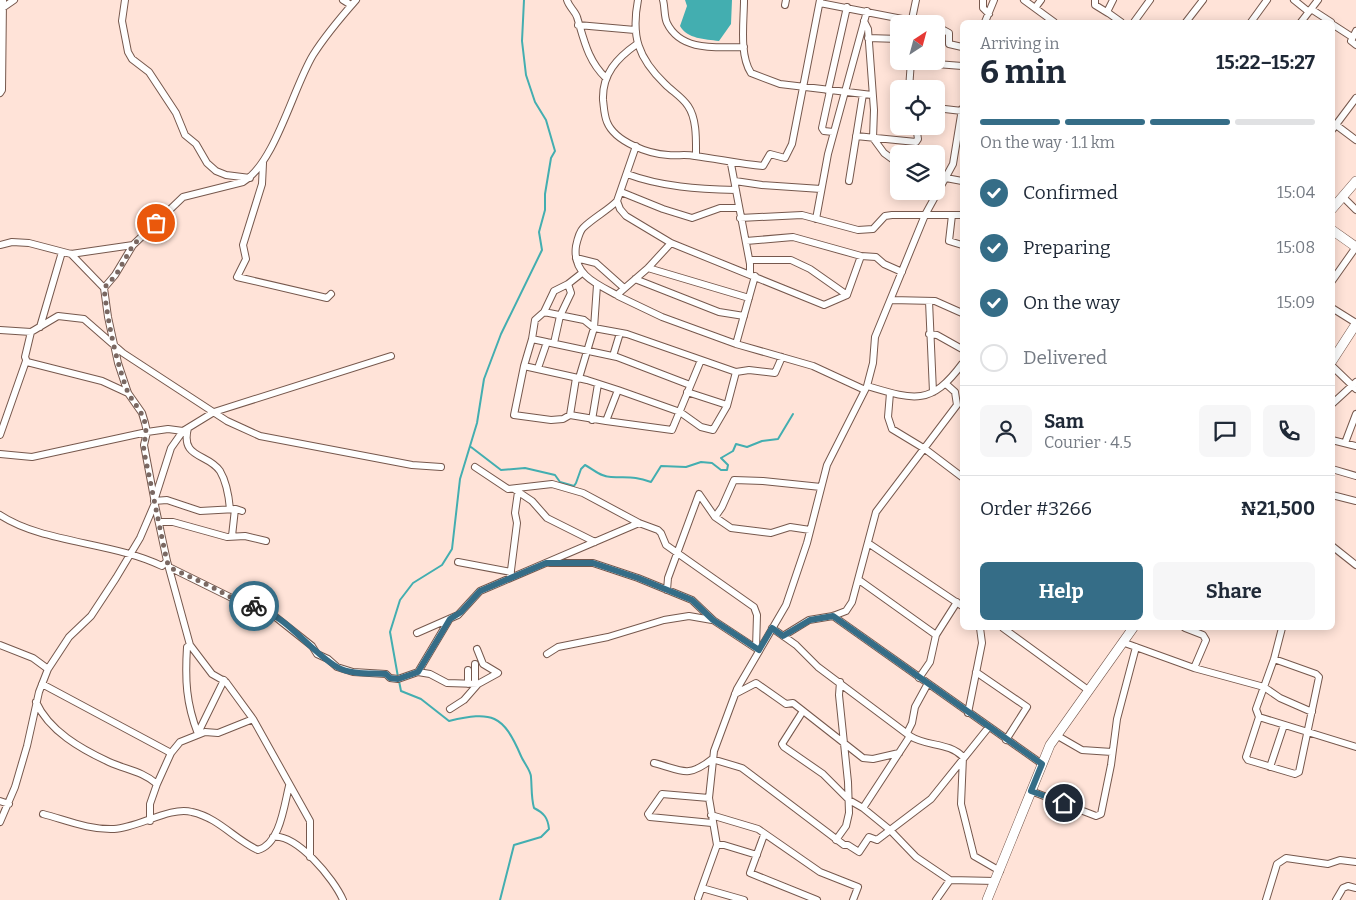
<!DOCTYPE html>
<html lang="en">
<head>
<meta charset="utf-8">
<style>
	body { margin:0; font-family:Bitter,serif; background:#f6f6f7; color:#1f2937; height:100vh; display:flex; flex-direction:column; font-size:19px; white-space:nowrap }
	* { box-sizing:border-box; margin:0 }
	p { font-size:16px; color:#747a83 }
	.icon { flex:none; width:28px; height:28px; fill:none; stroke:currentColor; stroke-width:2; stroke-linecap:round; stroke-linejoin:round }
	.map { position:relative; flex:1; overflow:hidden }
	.sheet { position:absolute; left:960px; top:20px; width:375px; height:610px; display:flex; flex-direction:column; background:#fff; border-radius:8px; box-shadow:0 2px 12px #0003 }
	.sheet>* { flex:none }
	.needle { width:32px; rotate:36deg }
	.tools { position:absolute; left:890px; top:15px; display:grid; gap:10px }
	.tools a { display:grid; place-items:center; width:55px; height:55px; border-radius:8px; background:#fff; box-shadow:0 2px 12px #0003; font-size:25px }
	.pin { position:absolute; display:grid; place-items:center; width:42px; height:42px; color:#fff; margin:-21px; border:2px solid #fff; border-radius:50%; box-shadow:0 1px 5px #0007 }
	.courier { position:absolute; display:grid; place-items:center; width:50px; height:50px; margin:-25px; border:4px solid #356d87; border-radius:50%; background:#fff; color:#222; box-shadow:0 1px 6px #0007 }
	.summary em { font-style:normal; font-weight:700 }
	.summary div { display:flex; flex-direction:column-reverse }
	.summary { display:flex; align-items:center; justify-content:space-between; height:85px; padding:0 20px }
	h1 { font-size:32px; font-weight:700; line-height:38px }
	.bar { display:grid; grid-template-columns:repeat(4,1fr); gap:8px 5px; align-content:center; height:60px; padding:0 20px }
	.bar i { height:6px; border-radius:4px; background:#e0e1e3 }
	.bar .on { background:#356d87 }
	.bar p { grid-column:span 4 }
	.line { display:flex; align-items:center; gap:12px; padding:0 20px; border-top:1px solid #e0e1e3 }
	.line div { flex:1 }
	.round { display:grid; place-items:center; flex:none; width:52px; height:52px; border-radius:8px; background:#f6f6f7 }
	ol { padding:0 20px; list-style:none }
	li { display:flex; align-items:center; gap:15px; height:55px }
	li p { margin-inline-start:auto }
	li .icon { padding:5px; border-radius:50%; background:#356d87; color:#fff; stroke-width:4 }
	li:last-child { color:#747a83 }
	li i { width:28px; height:28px; border:2px solid #e0e1e3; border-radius:50% }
	.action { display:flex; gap:10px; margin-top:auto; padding:10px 20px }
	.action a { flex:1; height:58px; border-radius:8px; background:#356d87; color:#fff; font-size:20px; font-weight:700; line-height:58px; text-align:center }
	.action a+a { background:#f6f6f7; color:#1f2937 }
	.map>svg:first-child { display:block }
	.water { fill:#43aeb0 }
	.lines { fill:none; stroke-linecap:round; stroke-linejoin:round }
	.stream { stroke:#43aeb0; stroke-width:2 }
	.street-casing { stroke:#76584d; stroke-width:8 }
	.secondary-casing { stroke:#76584d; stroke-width:10 }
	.street { stroke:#fff; stroke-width:6 }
	.secondary { stroke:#fff; stroke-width:9 }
	.done { stroke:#7a6862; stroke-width:5; stroke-dasharray:0 9 }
	.route { stroke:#356d87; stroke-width:6 }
</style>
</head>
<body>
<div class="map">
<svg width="1356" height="900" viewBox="0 0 1356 900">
	<rect width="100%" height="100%" fill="#ffe3d8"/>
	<!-- water -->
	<path class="water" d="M685 0H732L731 24 719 41C705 39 687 39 680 26L687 6Z"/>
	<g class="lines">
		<!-- stream -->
		<path class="stream" d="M471 447 501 470 525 468 555 475 560 482 574 486 576 483 581 469 585 465C593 469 600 477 611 477 628 478 634 476 651 482L661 466 686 467 701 462 712 463 721 470H727L728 465 721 458 733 451 736 444 747 447 762 441 778 439 793 414
			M398 677 390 632 400 600 413 583 442 565 452 549 460 479 477 423 484 379 501 334 542 250 539 232 545 210V194L551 158 555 151 546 120 535 102 526 75 522 41 524 0
			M399 681 401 691 421 699 449 721C492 711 503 714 521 756 524 763 531 771 531 777 532 788 531 797 534 808 544 813 548 818 549 829L541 837 514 845 500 900"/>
		<defs>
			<path id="street" d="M125 0 122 21 128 52 132 59 149 72 176 113 185 135 196 144 207 163 216 171 226 175 250 178
				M343 0 351 5
				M567 0C569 7 575 11 577 17 584 40 588 61 606 78
				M638 0C631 36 638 58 665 84 673 92 682 97 688 106 697 119 696 140 696 156
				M663 0C665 7 664 17 667 23 681 52 717 47 744 47
				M744 0C744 21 739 55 751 73L780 84 872 95
				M983 0V8L989 14
				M1024 0 1054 22
				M1095 0V5L1108 13
				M1113 0 1107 12 1121 22
				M1294 0 1309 12
				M820 3 928 24
				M785 5 786 0
				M1035 8 1041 0
				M1 9 14 0
				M1311 9 1331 22
				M864 21 868 29 874 110 873 138 884 153 899 164
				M985 22 994 0
				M1134 22 1150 0
				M1186 22 1203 0
				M1251 22 1267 0
				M1301 22 1318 0
				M911 24 916 0
				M1332 24 1352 37
				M578 25 635 30
				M936 26 949 33V44L962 47
				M1356 31 1351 41 1356 45
				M868 38 899 39
				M637 44C617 58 602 74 603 100 604 107 604 115 607 122 615 142 649 154 668 155 677 156 686 154 695 156 718 159 740 164 763 166L770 154 785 158 792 144 820 0
				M911 62 962 66
				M909 89 911 61
				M828 91 847 7
				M830 91 822 128 824 131 833 132
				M0 93 2 90 3 0
				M936 108 962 111
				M1336 125 1356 140
				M1332 130 1356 98
				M856 136 916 142 918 139 916 126
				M636 146 617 201 620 209 626 216 671 243 824 305 847 295 861 256
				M263 163 262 184 243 245 246 259 237 277 327 298 331 294
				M731 164 750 264V274
				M627 174C662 187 698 189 736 190
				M946 178 962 181
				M735 181 762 185 821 189
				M849 181 863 94
				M621 192 663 209 692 218 720 208H738
				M1343 197 1356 210
				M617 201C607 211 593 218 583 228 580 231 577 241 576 246 572 274 596 284 617 295
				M952 215 949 241 962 245
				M740 218 802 215 858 230 873 229 885 216 892 215H962
				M816 219 828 154 867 11
				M746 241 793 237 861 256 876 257 884 264 902 272
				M671 243 648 268 618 294V296L662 317 736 344 813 366 865 390
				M0 245 12 242 29 243 71 254 133 245 183 197 243 182C275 163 293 88 313 55 325 36 341 17 356 0
				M576 258 596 263 624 288
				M750 260H791L810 269 847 295
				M648 268 749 298
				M635 279 719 312 744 316
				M1332 281 1356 247
				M568 284 554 291 544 312 584 320 594 328 627 334 736 372 749 370 775 373 782 357
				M104 288 115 275 133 245
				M891 300 935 301 962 313
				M929 301 933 392
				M1332 308 1356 323
				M40 327 62 252
				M0 330 31 332 58 316 84 319 123 353 227 421 260 436 412 465 441 467
				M31 332 25 357 27 362 102 381 128 393
				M929 334 937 335 962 349
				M532 339 535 320 544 312
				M554 343 560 316 571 293 568 284 582 273
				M736 344 755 276
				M613 356 620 333
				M524 366 514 415 551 420 563 419 570 415 606 421 618 390
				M1332 366 1356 389
				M538 368 547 342
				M579 378 594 328 597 285
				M690 385 617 357 532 339 524 366 587 380 618 390 680 412 701 427 713 430 727 406 736 372
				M867 386C914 400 931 406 962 364
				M687 392 727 405
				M890 393 888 417 892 429 925 449 962 477
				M1332 404 1356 382
				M570 415 576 378
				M592 420 598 384
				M606 421 672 430 701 360
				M188 428C180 459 208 453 220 471 226 481 229 498 230 509
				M0 435 26 361
				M1332 440 1356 446
				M1345 443 1356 414
				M0 454 32 457 147 432 168 429 183 431 214 412 391 356
				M475 467 508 489 552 484 583 493 639 523 658 530 661 533 666 545 754 607 757 615 756 648
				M1332 469 1356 476
				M514 489 532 501 547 518 595 542
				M1332 495 1356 501
				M155 498 171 448 183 431
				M154 501 167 500 200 511 236 509 242 511
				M0 515C42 543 113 542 162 566L167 561 155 505
				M715 517 722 507 734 480 763 481 821 487
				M159 522H173L227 537 245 536 266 541
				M232 536 235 509
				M868 543 962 606
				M1332 546 1356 565
				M167 561 190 645 212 674 226 682 253 719 310 821V857
				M458 562 511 572
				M550 563H593L638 578 692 600 713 620 757 649
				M171 568 238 601 268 611 259 586
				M510 578 517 523 515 513 518 492
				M859 580 936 635
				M667 590 668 578 699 494 715 517 731 528 771 533 790 527 810 530
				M268 611 312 646 317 654 328 659 337 667 353 672 386 674 390 678 398 679 418 672 449 620
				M833 616 1042 764
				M772 628 796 645 818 667 910 736C927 747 949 742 963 757L961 804 974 856 1000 871
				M1003 628 1088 690
				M1185 628 1203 635 1206 640 1194 668
				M417 633 458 615 480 591 639 523
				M783 636 809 620 833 616 846 611 852 602 876 512 957 405 955 392 946 384
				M1122 642 1194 668 1264 687 1280 698 1312 712
				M0 645 33 658 48 669
				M190 645 187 647C185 680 186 703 198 734
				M477 649 483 664 498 673 478 684
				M547 654 558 647 608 637 664 620 689 616 712 620
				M1274 659 1316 674 1319 677 1299 772 1295 774 1248 760 1246 757 1259 717 1256 709 1274 659 1282 628
				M475 664V684
				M468 670V684
				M418 672 430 674 447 683 478 684 464 700 450 709
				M976 672 1027 707 1006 740
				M919 678 930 662 936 635 957 602
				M42 684 171 753
				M735 694 756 683 786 704 793 703 863 758 873 759 899 753
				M36 702C49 731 81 749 109 762 127 770 142 771 157 784
				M803 711 782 744 784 747 823 774 849 800 863 808 890 830 916 857 950 880 995 881
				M968 713 982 643 980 628
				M1259 717 1356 747
				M198 733 224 680
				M907 733 912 723 915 707 927 685
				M1056 735 1082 750 1112 752
				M654 763C682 770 687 779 712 759L742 768 844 845H848L859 852 869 837 877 840 931 799 988 728
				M1270 767 1284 725
				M1031 791 1096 816 1101 814 1111 765 1117 719 1136 647
				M709 798 662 794 648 814 650 817 712 823
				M0 801 9 804
				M863 808 910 736
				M43 814C66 820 89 830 114 829 138 828 170 806 192 812 219 818 235 840 258 850 280 844 284 806 289 786
				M711 815 758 829 820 872 858 887 853 900
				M150 821V804L157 784 171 753 180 742 205 732 218 733 253 719
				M0 822 15 787 27 746 39 692 48 669 69 637 91 616 116 578 140 538 155 503 144 445 147 432 145 423 142 413 128 393 118 363 108 317 104 288 71 254
				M764 835 750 873 817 900
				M273 837C297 834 334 879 343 900
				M836 840 846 826 849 813 848 782 839 695 840 682
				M717 845H724L757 855
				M702 888 744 900
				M698 898 717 845 709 798 714 751 737 689 786 605 807 543 827 465 867 386 873 363 875 337 925 215 953 164 962 109
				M936 900 950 880
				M1266 900 1277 864 1286 858 1328 864 1340 860 1356 862
				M1336 900 1343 888 1348 886 1356 888"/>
			<path id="secondary" d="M1332 209 1356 181
				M1332 230 1356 247
				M1332 361 1356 324
				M987 900 1050 745 1133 628"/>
		</defs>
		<!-- street casing -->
		<use href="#street" class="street-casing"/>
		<!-- secondary casing -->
		<use href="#secondary" class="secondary-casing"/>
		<!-- street -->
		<use href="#street" class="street"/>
		<!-- secondary -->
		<use href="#secondary" class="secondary"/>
	</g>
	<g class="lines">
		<!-- done -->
		<path class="done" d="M156 223 133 245 116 275 104 288C108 323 115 357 127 390 132 402 142 410 145 423 147 432 145 437 144 445 143 450 145 456 146 461L167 562 171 568 210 586 238 601 254 606"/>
		<!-- route -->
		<path class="route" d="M254 606C289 617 308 650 337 667 351 675 371 673 386 674L390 678 398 679 418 672 450 619 461 612 480 591 546 563H593L638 578 692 600 713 620 759 650 772 628 783 636 810 620 833 616 1042 764 1031 791 1064 803"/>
	</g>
</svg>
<div class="tools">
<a><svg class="needle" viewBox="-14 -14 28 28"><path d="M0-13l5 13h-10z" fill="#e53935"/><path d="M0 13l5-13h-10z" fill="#747a83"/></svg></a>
<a><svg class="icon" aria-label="locate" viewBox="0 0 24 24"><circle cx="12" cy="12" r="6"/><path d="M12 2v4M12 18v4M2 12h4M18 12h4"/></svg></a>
<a><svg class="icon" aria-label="layers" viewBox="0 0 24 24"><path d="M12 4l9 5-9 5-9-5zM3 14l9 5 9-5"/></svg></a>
</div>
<div class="pin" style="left:156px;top:223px;background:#ea580c"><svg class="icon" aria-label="bag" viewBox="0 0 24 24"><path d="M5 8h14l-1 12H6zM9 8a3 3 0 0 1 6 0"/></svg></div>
<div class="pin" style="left:1064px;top:803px;background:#1f2937"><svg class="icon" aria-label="home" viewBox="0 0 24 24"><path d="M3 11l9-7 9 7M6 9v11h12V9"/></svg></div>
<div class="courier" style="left:254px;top:606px"><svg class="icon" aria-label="bike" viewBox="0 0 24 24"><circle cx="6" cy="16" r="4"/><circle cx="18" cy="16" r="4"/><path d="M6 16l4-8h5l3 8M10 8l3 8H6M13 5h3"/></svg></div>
<section class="sheet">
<div class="summary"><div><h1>6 min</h1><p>Arriving in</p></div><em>15:22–15:27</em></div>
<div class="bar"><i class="on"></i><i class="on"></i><i class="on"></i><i></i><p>On the way · 1.1 km</p></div>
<ol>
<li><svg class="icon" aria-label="check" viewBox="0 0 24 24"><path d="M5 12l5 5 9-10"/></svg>Confirmed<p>15:04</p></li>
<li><svg class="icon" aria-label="check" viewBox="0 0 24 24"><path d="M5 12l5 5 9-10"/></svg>Preparing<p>15:08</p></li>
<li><svg class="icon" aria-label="check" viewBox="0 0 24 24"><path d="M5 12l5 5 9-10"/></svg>On the way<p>15:09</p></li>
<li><i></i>Delivered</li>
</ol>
<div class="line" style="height:90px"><a class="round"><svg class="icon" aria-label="person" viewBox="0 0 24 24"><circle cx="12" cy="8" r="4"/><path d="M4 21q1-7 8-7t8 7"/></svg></a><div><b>Sam</b><p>Courier · 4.5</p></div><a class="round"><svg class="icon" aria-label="chat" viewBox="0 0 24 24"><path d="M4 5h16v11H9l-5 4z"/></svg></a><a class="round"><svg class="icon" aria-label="phone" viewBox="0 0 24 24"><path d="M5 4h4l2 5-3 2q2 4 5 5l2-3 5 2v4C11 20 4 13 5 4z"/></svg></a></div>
<div class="line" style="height:65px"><div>Order #3266</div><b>₦21,500</b></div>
<div class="action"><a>Help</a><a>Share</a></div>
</section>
</div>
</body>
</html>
